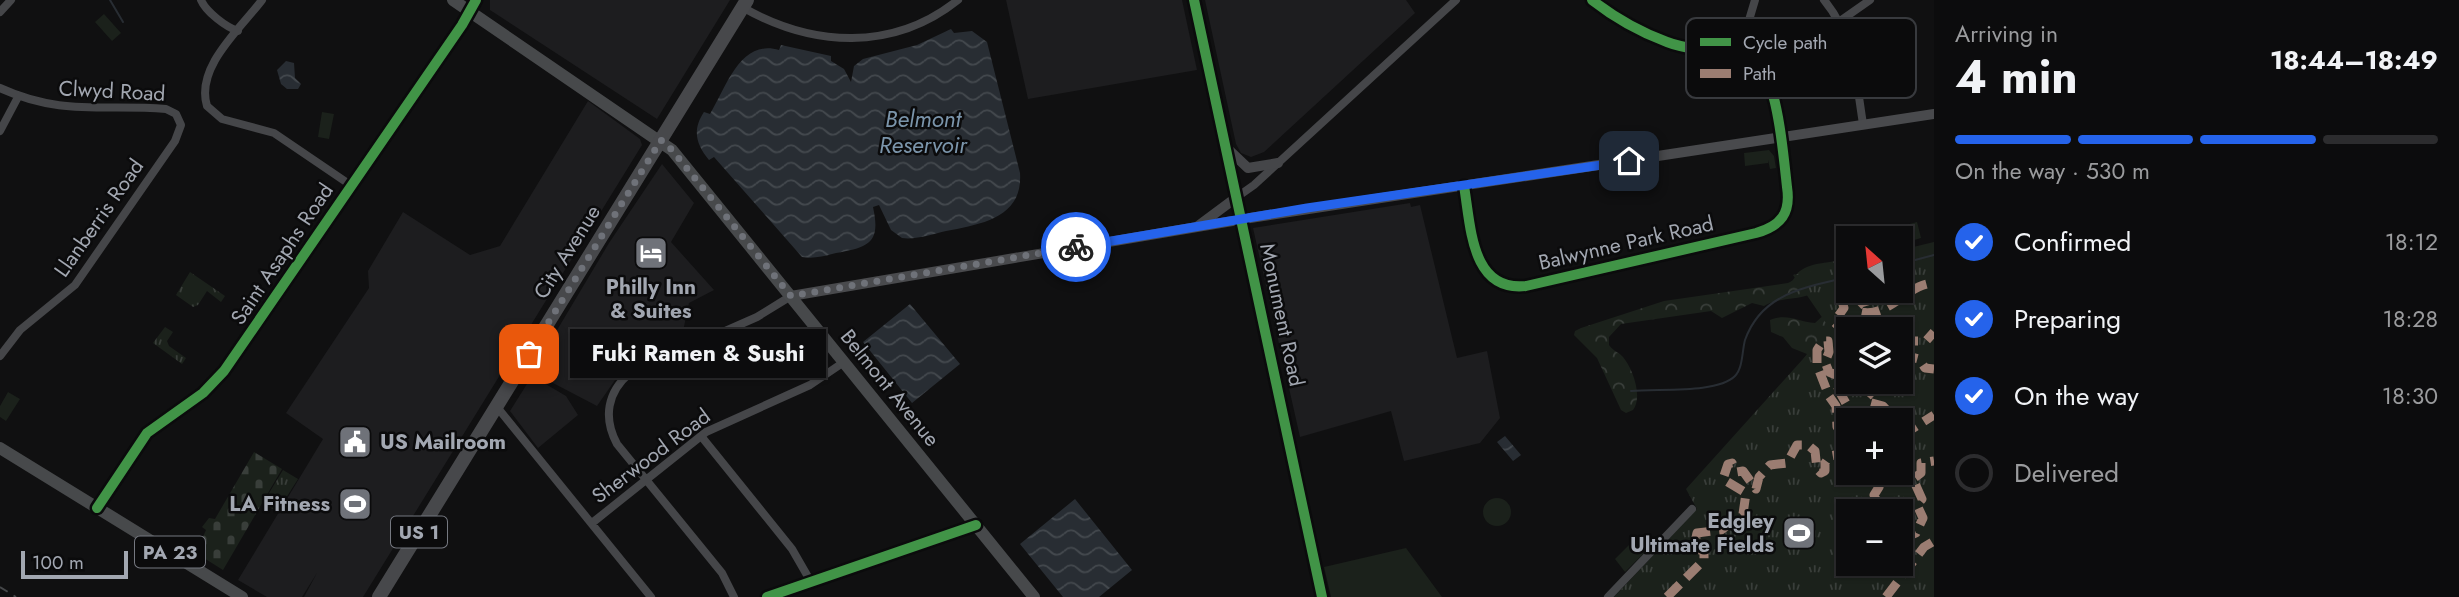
<!DOCTYPE html>
<html lang="en">
<head>
<meta charset="utf-8">
<style>
	body { margin:0; font-family:Jost,sans-serif; background:#1a1a1b; color:#f1f3f6; height:100vh; display:flex; flex-direction:column; font-size:26px; white-space:nowrap }
	* { box-sizing:border-box; margin:0 }
	p { font-size:23px; color:#9a9b9d }
	.icon { flex:none; width:38px; height:38px; fill:none; stroke:currentColor; stroke-width:2; stroke-linecap:round; stroke-linejoin:round }
	.map { position:relative; flex:1; overflow:hidden }
	.sheet { display:flex; flex-direction:column; background:#0c0c0d; width:525px }
	.sheet>* { flex:none }
	.needle { width:46px; rotate:333deg }
	.tools { position:absolute; left:1836px; top:226px; display:grid; gap:14px }
	.tools a { display:grid; place-items:center; width:77px; height:77px; border-radius:0px; background:#0c0c0d; box-shadow:0 2px 5px #0004,0 0 0 2px #2c2c2e; font-size:35px }
	.scale { position:absolute; left:21px; bottom:18px; width:107px; box-sizing:border-box; padding-left:7px; border:4px solid #a2a7b1; border-top:0; font-size:19px; line-height:24px; white-space:nowrap; color:#a2a7b1; -webkit-text-stroke:5px #0b0b0c; paint-order:stroke }
	.pin { position:absolute; display:grid; place-items:center; width:60px; height:60px; color:#fff; margin:-30px; border-radius:14px; box-shadow:0 4px 10px #0006 }
	.courier { position:absolute; display:grid; place-items:center; width:70px; height:70px; margin:-35px; border:5px solid #2563eb; border-radius:50%; background:#fff; color:#222; box-shadow:0 2px 9px #0007 }
	.bubble { position:absolute; height:49px; border-radius:0px; background:#0c0c0d; box-shadow:0 2px 5px #0004,0 0 0 2px #2c2c2e; font-size:23px; font-weight:700; line-height:49px; text-align:center }
	.headline em { font-style:normal; font-weight:700 }
	.headline div { display:flex; flex-direction:column-reverse }
	.headline { display:flex; align-items:center; justify-content:space-between; height:119px; padding:0 21px }
	h1 { font-size:46px; font-weight:700; line-height:52px }
	.bar { display:grid; grid-template-columns:repeat(4,1fr); gap:10px 7px; align-content:center; height:84px; padding:0 21px }
	.bar i { height:9px; border-radius:5px; background:#2c2c2e }
	.bar .selected { background:#2563eb }
	.bar p { grid-column:span 4 }
	ol { padding:0 21px; list-style:none }
	li { display:flex; align-items:center; gap:21px; height:77px }
	li p { margin-inline-start:auto }
	li .icon { padding:7px; border-radius:50%; background:#2563eb; color:#fff; stroke-width:4 }
	li:last-child { color:#9a9b9d }
	li i { width:38px; height:38px; border:4px solid #2c2c2e; border-radius:50% }
	main { display:flex; flex:1; min-height:0 }
	.map>svg:first-child { display:block }
	.built { fill:#1d1d1f }
	.grass { fill:#1b211b }
	.forest { fill:url(#forest-crowns); fill-rule:evenodd }
	.cemetery { fill:url(#cemetery-stones) }
	.park { fill:url(#park-tufts); fill-rule:evenodd }
	.water { fill:url(#water-waves) }
	.lines { fill:none; stroke-linecap:round; stroke-linejoin:round }
	.stream { stroke:#282d33; stroke-width:2 }
	.minor { stroke:#454649; stroke-width:8 }
	.tertiary { stroke:#454649; stroke-width:10 }
	.secondary { stroke:#494a4d; stroke-width:10 }
	.primary { stroke:#47494b; stroke-width:12 }
	.trunk { stroke:#47484b; stroke-width:14 }
	.rail { stroke:#454749; stroke-width:2; stroke-dasharray:9 7; stroke-linecap:butt }
	.quiet { stroke:#9b7d72; stroke-width:9; stroke-dasharray:18 9; stroke-linecap:butt }
	.cycleway-casing { stroke:#0b0b0c; stroke-width:15 }
	.cycleway { stroke:#419447; stroke-width:10 }
	.done { stroke:#6f7279; stroke-width:7; stroke-dasharray:0 12.6 }
	.route { stroke:#2563eb; stroke-width:9 }
	.labels { text-anchor:middle; dominant-baseline:central; stroke-width:5; stroke-linejoin:round; paint-order:stroke }
	.shield { fill:#0b0b0c; stroke:#757880; stroke-width:2 }
	.shield-label { font-size:19px; font-weight:bold; fill:#a2a7b1 }
	.street-label { font-size:21px; fill:#a2a7b1; stroke:#0b0b0c }
	.poi-label { font-size:21px; font-weight:bold; fill:#a2a7b1; stroke:#0b0b0c; text-anchor:end }
	.water-label { font-size:23px; font-style:italic; fill:#7b95ab; stroke:#0b0b0c }
	.key { fill:#0b0b0c; stroke:#383a3e; stroke-width:2 }
	.key-label { font-size:19px; fill:#a2a7b1 }
</style>
</head>
<body>
<main>
<div class="map">
<svg width="1934" height="597" viewBox="0 0 1934 597">
	<defs>
		<pattern id="forest-crowns" width="20" height="18" patternUnits="userSpaceOnUse" patternTransform="scale(1.75)"><rect width="20" height="18" fill="#1b211b"/><path d="M2 6a3 3 0 1 1 6 0M12 15a3 3 0 1 1 6 0" fill="none" stroke="#393e3a"/></pattern>
		<pattern id="cemetery-stones" width="16" height="16" patternUnits="userSpaceOnUse" patternTransform="scale(1.75)"><rect width="16" height="16" fill="#1b211b"/><path d="M2 7V4a2 2 0 0 1 4 0v3zM10 15v-3a2 2 0 0 1 4 0v3z" fill="#393e3a"/></pattern>
		<pattern id="park-tufts" width="24" height="20" patternUnits="userSpaceOnUse" patternTransform="scale(1.75)"><rect width="24" height="20" fill="#1b211b"/><path d="M3 7l-1-3M5 7V3M7 7l1-3M15 17l-1-3M17 17v-4M19 17l1-3" fill="none" stroke="#393e3a"/></pattern>
		<pattern id="water-waves" width="16" height="10" patternUnits="userSpaceOnUse" patternTransform="scale(1.75)"><rect width="16" height="10" fill="#282d33"/><path d="M0 5q4-4 8 0t8 0" fill="none" stroke="#44494e"/></pattern>
	</defs>
	<rect width="100%" height="100%" fill="#101011"/>
	<!-- built -->
	<path class="built" d="M490 0H730L657 119 490 10Z
		M1006 0H1182L1197 70 1028 99Z
		M1205 0H1406L1415 13 1264 152 1251 157 1241 153 1236 144Z
		M588 101 640 139 642 145 363 597H304L317 573 302 597H267L238 580 323 439 286 413 369 288 368 271 403 212 470 255 500 246Z
		M662 164 694 203 671 242 714 290 689 303 682 336 631 357 597 406 532 372 609 243Z
		M1410 203 1411 207 1420 205 1457 358 1487 351 1500 418 1480 443 1404 461 1391 411 1300 437 1253 228Z
		M532 376 566 396 578 415 538 448 510 411Z"/>
	<!-- grass -->
	<path class="grass" d="M104 14 121 33 112 41 95 22Z
		M322 112 334 114 329 139 318 137Z
		M1769 150 1774 156 1776 168 1770 169 1768 160V163L1745 166 1744 153Z
		M1917 222 1921 238 1901 244 1900 238H1882L1880 232Z
		M8 392 20 399 6 421 0 417V406Z
		M1483 512a14 14 0 1 1 28 0a14 14 0 1 1-28 0Z
		M1636 538 1645 548 1644 553 1625 572 1615 559Z
		M1406 548 1442 597H1331L1324 567Z"/>
	<!-- forest -->
	<path class="forest" d="M1848 260V290H1900L1934 597 1900 564V511L1847 503 1678 543 1807 354 1792 348 1783 337 1771 332 1770 320C1788 313 1797 322 1815 323L1826 313 1809 295C1794 300 1776 298 1764 306L1752 303 1722 318 1711 311 1621 324 1609 337V345C1613 351 1617 351 1622 356 1633 368 1643 397 1633 410L1626 413 1621 410 1597 358 1574 335 1575 331 1581 328 1664 301 1788 283C1796 280 1794 275 1800 271 1812 262 1834 262 1848 260ZM1848 329H1900V382H1848ZM1848 420H1900V472H1848Z"/>
	<!-- cemetery -->
	<path class="cemetery" d="M254 452 282 469 223 570 196 553 206 530 202 527 209 518 215 519Z"/>
	<!-- park -->
	<path class="park" d="M1934 242V597H1614L1697 509 1686 489 1830 329 1793 275 1848 263V290H1900L1901 250ZM1848 329H1900V382H1848ZM1848 420H1900V472H1848ZM1848 511H1900V564H1848Z
		M190 272 225 296 221 302 207 291 198 305 193 307 176 295Z
		M165 327 173 332 167 341 169 346 186 358 182 364 153 343Z
		M283 470 298 479 277 512 263 503Z
		M1389 584a9 9 0 1 1 18 0a9 9 0 1 1-18 0Z"/>
	<!-- water -->
	<path class="water" d="M951 29 954 33 972 31 987 42 1020 173C1023 218 981 224 946 231 933 234 916 240 902 238L891 230 879 205 873 207C881 243 869 247 836 253 825 256 814 259 802 257L714 157 709 160C696 144 692 130 704 112L710 114C727 86 740 39 779 50L781 45 831 56V61L844 69 851 82 854 66 863 59 917 45Z
		M286 61 294 63 295 78 301 84 298 89H287L281 84 277 70Z
		M910 304 960 364 912 403 863 342Z
		M1505 436 1521 455 1513 461 1497 442Z
		M1075 499 1132 570 1099 597H1063L1020 544Z"/>
	<g class="lines">
		<!-- stream -->
		<path class="stream" d="M110 0 123 22
			M1900 264 1934 255
			M1631 391C1657 388 1717 394 1735 376 1743 368 1742 351 1745 340 1762 293 1804 288 1848 277"/>
		<!-- minor -->
		<path class="minor" d="M201 0C206 12 226 27 238 31
			M262 0C241 28 195 67 207 106L222 119 274 133 352 186
			M1824 0C1854 36 1856 80 1863 124
			M742 7C812 47 893 52 958 0
			M0 12 11 0
			M1840 21 1870 0
			M1738 57 1755 0
			M0 88C61 116 104 104 166 109L176 114 181 125 175 141 75 285 20 330 0 356
			M0 131 18 97
			M1464 186C1471 227 1471 292 1526 286L1756 233C1781 226 1791 213 1787 187 1784 160 1779 104 1768 81 1750 48 1699 55 1667 42 1640 32 1615 18 1592 0
			M1237 197 1254 185 1456 0
			M497 407 651 597
			M701 436 792 549 811 582
			M592 523 706 432 810 385 844 362
			M734 597 722 573 617 444C603 418 607 392 630 373L757 317 791 296
			M1608 597 1692 509"/>
		<!-- tertiary -->
		<path class="tertiary" d="M1194 0 1322 597
			M1228 149 1248 168 1278 163
			M1198 226 1237 197
			M97 508 147 433 203 393 224 371 462 25 476 0"/>
		<!-- secondary -->
		<path class="secondary" d="M791 296 1250 218 1934 114
			M767 597 976 525"/>
		<!-- primary -->
		<path class="primary" d="M453 0 672 150 1034 597
			M0 448 242 597"/>
		<!-- trunk -->
		<path class="trunk" d="M379 597 747 0"/>
		<!-- rail -->
		<path class="rail" d="M0 587 16 597"/>
		<!-- quiet -->
		<path class="quiet" d="M1848 335 1834 322 1844 308 1841 297H1872L1874 299 1861 303 1857 307 1861 312C1889 318 1907 284 1934 283
			M1900 341H1926L1934 332
			M1900 354 1919 359 1925 368 1934 369
			M1868 382 1873 390 1867 397 1868 402 1883 406 1896 420
			M1900 424 1912 429 1934 415
			M1848 433 1837 427 1836 406 1829 396 1817 365V350L1823 341H1828L1829 352 1825 362 1829 372 1836 375C1836 395 1848 399 1852 420
			M1863 472 1862 480 1873 481 1879 487 1874 495 1881 511
			M1886 564 1902 573
			M1905 571 1902 561 1907 537 1916 533 1923 518 1917 505 1922 499 1913 479 1921 473V463L1934 461
			M1667 597 1704 560V552L1694 547 1697 533 1721 530 1743 514 1746 493 1723 479 1728 464 1732 463 1737 472 1743 471 1756 489 1759 477 1770 465 1787 463 1797 445H1808L1815 451 1817 469 1821 473 1825 471V463L1830 456 1841 454 1848 460
			M1886 597 1924 547 1934 541"/>
		<defs>
			<path id="cycleway" d="M1194 0 1322 597
				M1464 186C1471 227 1471 292 1526 286L1756 233C1781 226 1791 213 1787 187 1784 160 1779 104 1768 81 1750 48 1699 55 1667 42 1640 32 1615 18 1592 0
				M97 508 147 433 203 393 224 371 462 25 476 0
				M767 597 976 525"/>
		</defs>
		<!-- cycleway casing -->
		<use href="#cycleway" class="cycleway-casing"/>
		<!-- cycleway -->
		<use href="#cycleway" class="cycleway"/>
	</g>
	<g class="lines">
		<!-- done -->
		<path class="done" d="M529 354 661 140 672 150 791 296 1076 247"/>
		<!-- route -->
		<path class="route" d="M1076 247 1307 208 1629 161"/>
	</g>
	<!-- icons -->
	<defs>
		<symbol id="hotel-square" viewBox="-11 -11 22 22"><rect x="-9" y="-9" width="18" height="18" rx="4" fill="#6f7279" stroke="#0b0b0c"/><path d="M-6-4.5h1.5V1H6V5H4.5V3h-9V5H-6ZM-4 0a1.8 1.8 0 1 1 3.6 0ZM.5 0V-2.5h3Q6-2.5 6 0Z" fill="#fff"/></symbol>
		<symbol id="civic-square" viewBox="-11 -11 22 22"><rect x="-9" y="-9" width="18" height="18" rx="4" fill="#6f7279" stroke="#0b0b0c"/><path d="M-.6-6.5H3V-4.5H.6V-3L4-1V1h2V6H-6V1h2V-1L-.6-3ZM-1.2 2.5V6h2.4V2.5Z" fill="#fff"/></symbol>
		<symbol id="stadium-square" viewBox="-11 -11 22 22"><rect x="-9" y="-9" width="18" height="18" rx="4" fill="#6f7279" stroke="#0b0b0c"/><path d="M0-5a6.5 5 0 1 0 0 10a6.5 5 0 1 0 0-10ZM-3.5-1.8h7v3.6h-7Z" fill="#fff"/></symbol>
	</defs>
	<g fill-rule="evenodd">
		<use href="#hotel-square" x="632" y="234" width="38" height="38"/>
		<use href="#civic-square" x="336" y="423" width="38" height="38"/>
		<use href="#stadium-square" x="336" y="485" width="38" height="38"/>
		<use href="#stadium-square" x="1780" y="514" width="38" height="38"/>
	</g>
	<g class="labels">
		<!-- shield labels -->
		<g class="shield">
			<rect x="391" y="516.5" width="56" height="31" rx="5"/>
			<rect x="135" y="536.5" width="70" height="31" rx="5"/>
		</g>
		<g class="shield-label">
			<text x="419" y="532">US 1</text>
			<text x="170" y="552">PA 23</text>
		</g>
		<!-- street labels -->
		<g class="street-label">
			<text transform="translate(112 91) rotate(3)">Clwyd Road</text>
			<text transform="translate(99 218) rotate(-55)">Llanberris Road</text>
			<text transform="translate(1626 243) rotate(-13)">Balwynne Park Road</text>
			<text transform="translate(567 252) rotate(-58)">City Avenue</text>
			<text transform="translate(282 254) rotate(-56)">Saint Asaphs Road</text>
			<text transform="translate(1282 315) rotate(78)">Monument Road</text>
			<text transform="translate(890 388) rotate(51)">Belmont Avenue</text>
			<text transform="translate(651 456) rotate(-37)">Sherwood Road</text>
		</g>
		<!-- poi labels -->
		<g class="poi-label">
			<text x="651" y="287" text-anchor="middle">Philly Inn<tspan x="651" dy="24">&amp; Suites</tspan></text>
			<text x="380" y="442" text-anchor="start">US Mailroom</text>
			<text x="330" y="504">LA Fitness</text>
			<text x="1774" y="521">Edgley<tspan x="1774" dy="24">Ultimate Fields</tspan></text>
		</g>
		<!-- water labels -->
		<g class="water-label">
			<text x="923" y="119">Belmont<tspan x="923" dy="26">Reservoir</tspan></text>
		</g>
	</g>
	<!-- legend -->
	<rect x="1686" y="18" width="230" height="80" rx="10" class="key"/>
	<rect x="1700" y="38" width="31" height="8" fill="#419447"/>
	<rect x="1700" y="69" width="31" height="9" fill="#9b7d72"/>
	<g class="key-label">
		<text x="1743" y="49">Cycle path</text>
		<text x="1743" y="80">Path</text>
	</g>
</svg>
<div class="tools">
<a><svg class="needle" viewBox="-14 -14 28 28"><path d="M0-13l5 13h-10z" fill="#e53935"/><path d="M0 13l5-13h-10z" fill="#9a9b9d"/></svg></a>
<a><svg class="icon" aria-label="layers" viewBox="0 0 24 24"><path d="M12 4l9 5-9 5-9-5zM3 14l9 5 9-5"/></svg></a>
<a>+</a>
<a>−</a>
</div>
<div class="scale">100 m</div>
<div class="pin" style="left:529px;top:354px;background:#ea580c"><svg class="icon" aria-label="bag" viewBox="0 0 24 24"><path d="M5 8h14l-1 12H6zM9 8a3 3 0 0 1 6 0"/></svg></div>
<div class="pin" style="left:1629px;top:161px;background:#1f2937"><svg class="icon" aria-label="home" viewBox="0 0 24 24"><path d="M3 11l9-7 9 7M6 9v11h12V9"/></svg></div>
<div class="courier" style="left:1076px;top:247px"><svg class="icon" aria-label="bike" viewBox="0 0 24 24"><circle cx="6" cy="16" r="4"/><circle cx="18" cy="16" r="4"/><path d="M6 16l4-8h5l3 8M10 8l3 8H6M13 5h3"/></svg></div>
<div class="bubble" style="left:570px;top:329px;width:256px">Fuki Ramen &amp; Sushi</div>
</div>
<section class="sheet">
<div class="headline"><div><h1>4 min</h1><p>Arriving in</p></div><em>18:44–18:49</em></div>
<div class="bar"><i class="selected"></i><i class="selected"></i><i class="selected"></i><i></i><p>On the way · 530 m</p></div>
<ol>
<li><svg class="icon" aria-label="check" viewBox="0 0 24 24"><path d="M5 12l5 5 9-10"/></svg>Confirmed<p>18:12</p></li>
<li><svg class="icon" aria-label="check" viewBox="0 0 24 24"><path d="M5 12l5 5 9-10"/></svg>Preparing<p>18:28</p></li>
<li><svg class="icon" aria-label="check" viewBox="0 0 24 24"><path d="M5 12l5 5 9-10"/></svg>On the way<p>18:30</p></li>
<li><i></i>Delivered</li>
</ol>
</section>
</main>
</body>
</html>
